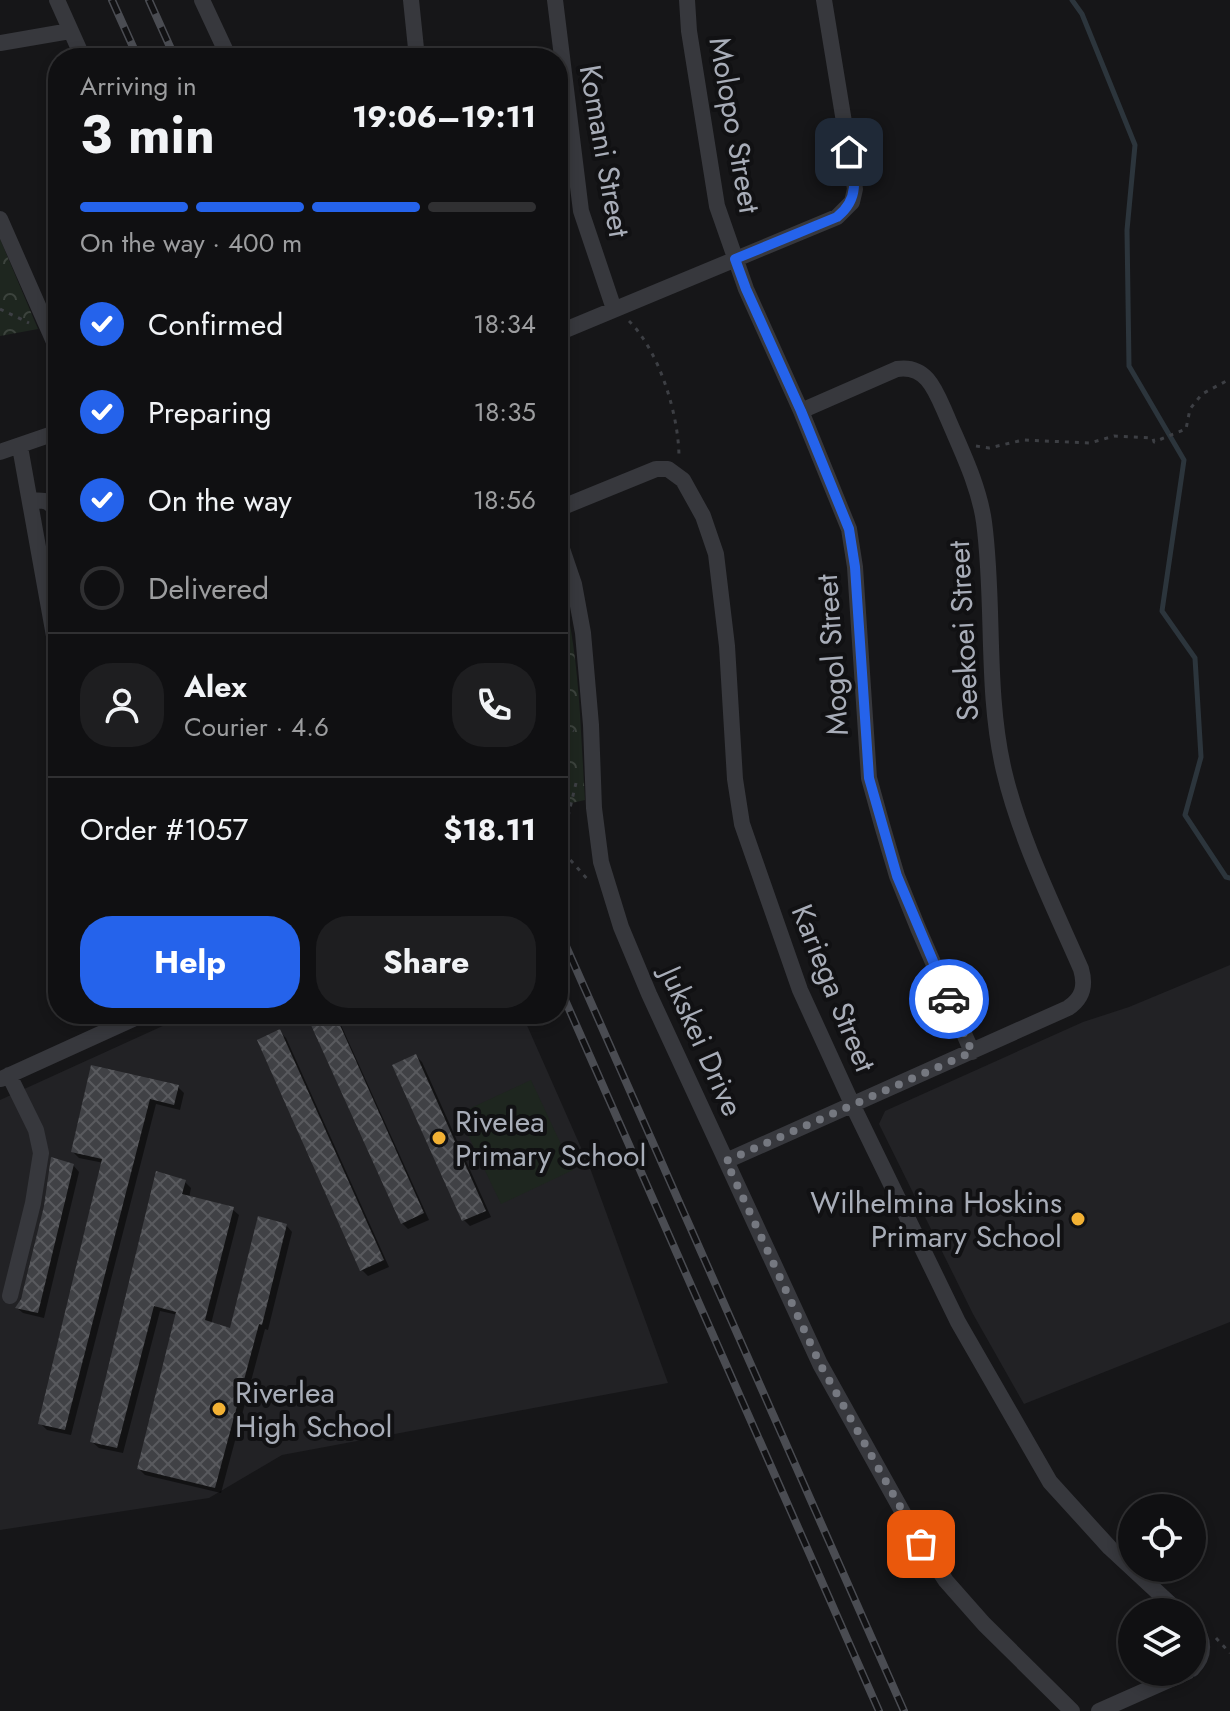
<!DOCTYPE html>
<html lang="en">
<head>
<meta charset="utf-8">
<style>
	body { margin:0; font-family:Jost,sans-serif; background:#1e1e20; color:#f1f3f6; height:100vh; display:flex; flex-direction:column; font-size:30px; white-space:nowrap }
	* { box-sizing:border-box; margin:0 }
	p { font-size:26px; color:#9c9d9f }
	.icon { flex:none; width:44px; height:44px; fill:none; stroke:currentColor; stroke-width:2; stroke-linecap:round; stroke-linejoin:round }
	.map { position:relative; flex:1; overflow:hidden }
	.drawer { position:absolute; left:48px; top:48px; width:520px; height:976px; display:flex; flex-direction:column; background:#101012; border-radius:32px; box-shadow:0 4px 12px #0003,0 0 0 2px #303032 }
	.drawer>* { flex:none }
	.buttons { position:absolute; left:1118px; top:1494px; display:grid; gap:16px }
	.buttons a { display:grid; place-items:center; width:88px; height:88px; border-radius:50%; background:#101012; box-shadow:0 4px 12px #0003,0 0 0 2px #303032; font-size:40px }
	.pin { position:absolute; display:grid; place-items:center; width:68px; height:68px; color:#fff; margin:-34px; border-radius:16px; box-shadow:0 4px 12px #0006 }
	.courier { position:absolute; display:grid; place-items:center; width:80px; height:80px; margin:-40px; border:6px solid #2563eb; border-radius:50%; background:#fff; color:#222; box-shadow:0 2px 10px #0007 }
	.headline em { font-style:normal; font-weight:700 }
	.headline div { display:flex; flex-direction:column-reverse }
	.headline { display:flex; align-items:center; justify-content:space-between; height:136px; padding:0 32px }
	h1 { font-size:52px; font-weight:700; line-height:60px }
	.bar { display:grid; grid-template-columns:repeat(4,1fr); gap:12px 8px; align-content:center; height:96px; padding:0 32px }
	.bar i { height:10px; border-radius:6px; background:#303032 }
	.bar .current { background:#2563eb }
	.bar p { grid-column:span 4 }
	.line { display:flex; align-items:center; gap:20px; padding:0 32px; border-top:2px solid #303032 }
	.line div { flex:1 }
	.round { display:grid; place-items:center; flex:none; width:84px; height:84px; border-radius:32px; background:#1e1e20 }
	ol { padding:0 32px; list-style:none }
	li { display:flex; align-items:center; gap:24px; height:88px }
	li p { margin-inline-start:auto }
	li .icon { padding:8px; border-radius:50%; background:#2563eb; color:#fff; stroke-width:4 }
	li:last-child { color:#9c9d9f }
	li i { width:44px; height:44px; border:4px solid #303032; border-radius:50% }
	.button { display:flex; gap:16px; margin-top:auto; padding:16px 32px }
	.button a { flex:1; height:92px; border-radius:32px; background:#2563eb; color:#fff; font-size:32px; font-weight:700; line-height:92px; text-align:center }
	.button a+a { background:#1e1e20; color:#f1f3f6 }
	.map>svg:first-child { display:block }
	.built { fill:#222225 }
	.grass { fill:#1e261f }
	.forest { fill:url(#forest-crowns) }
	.shadow { fill:#0007 }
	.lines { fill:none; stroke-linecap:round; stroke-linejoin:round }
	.stream { stroke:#2c353c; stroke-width:5 }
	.building { fill:url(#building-cross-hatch) }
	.path { stroke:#3d3f44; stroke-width:3; stroke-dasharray:4 6; stroke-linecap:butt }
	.minor { stroke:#37383d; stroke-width:16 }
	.rail-casing { stroke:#4a4c52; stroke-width:8 }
	.rail { stroke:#111113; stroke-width:5; stroke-dasharray:15; stroke-linecap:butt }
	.done { stroke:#757880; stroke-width:8; stroke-dasharray:0 14.4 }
	.route { stroke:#2563eb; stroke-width:10 }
	.poi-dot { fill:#f2b134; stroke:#111113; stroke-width:3 }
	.labels { text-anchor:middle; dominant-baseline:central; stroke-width:8; stroke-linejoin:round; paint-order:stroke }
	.street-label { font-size:30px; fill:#a8adb8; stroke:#111113 }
	.poi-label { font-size:30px; fill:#a8adb8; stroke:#111113; text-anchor:start }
</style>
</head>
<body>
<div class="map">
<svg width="1230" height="1711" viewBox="0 0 1230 1711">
	<defs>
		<pattern id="forest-crowns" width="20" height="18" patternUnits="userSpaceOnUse" patternTransform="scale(2)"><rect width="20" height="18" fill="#1e261f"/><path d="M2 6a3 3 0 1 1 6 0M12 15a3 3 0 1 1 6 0" fill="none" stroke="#3c433d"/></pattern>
		<pattern id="building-cross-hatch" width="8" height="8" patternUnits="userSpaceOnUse" patternTransform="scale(2)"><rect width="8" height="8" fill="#404145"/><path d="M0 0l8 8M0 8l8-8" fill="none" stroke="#595a5e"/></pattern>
	</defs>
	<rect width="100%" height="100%" fill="#161618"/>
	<!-- built -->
	<path class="built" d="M1230 965V1322L1024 1404 973 1314 879 1124 885 1111 1083 1022 1129 1007Z
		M189 1014H522L590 1168 668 1383 282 1455 209 1498 0 1530V1100Z"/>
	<!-- grass -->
	<path class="grass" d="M531 1080 573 1170 501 1204 458 1114Z"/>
	<!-- forest -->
	<path class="forest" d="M0 239 38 329 0 336Z
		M558 574C580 646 580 725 585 800L558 806Z"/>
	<!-- shadow -->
	<path class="shadow" d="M558 228 563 240 558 242Z
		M58 470V494L48 475Z
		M308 1014H336L429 1220 408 1229 402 1223Z
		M280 1032 286 1038 389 1267 368 1276 362 1270Z
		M416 1056 422 1062 491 1217 470 1226 464 1220Z
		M92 1067 178 1087 184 1093 180 1110 156 1104 71 1435 47 1430 41 1424 104 1163 79 1158 73 1152Z
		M73 1165 79 1172 44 1318 23 1313 17 1308Z
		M185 1182 191 1188 189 1198 232 1209 239 1215 211 1324 231 1331 286 1225 292 1232 268 1330 265 1329 221 1493 145 1475 139 1469 178 1315 160 1311 123 1453 99 1448 92 1442Z"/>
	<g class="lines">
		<!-- stream -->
		<path class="stream" d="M1072 0 1082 14 1135 145 1127 230 1129 366 1184 460 1162 611 1195 658 1201 757 1185 815 1226 877 1230 878"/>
	</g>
	<!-- building -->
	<path class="building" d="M306 1014H335L424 1213 401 1224Z
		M280 1029 384 1260 360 1271 257 1040Z
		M416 1054 486 1211 462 1221 392 1065Z
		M91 1065 179 1085 174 1105 150 1099 65 1430 38 1424 102 1159 71 1152Z
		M51 1157 74 1164 38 1313 15 1308 21 1299 44 1206Z
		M156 1171 186 1180 182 1194 234 1207 205 1320 230 1328 258 1216 287 1224 262 1325 259 1324 215 1488 137 1469 176 1312 154 1306 117 1448 90 1442Z"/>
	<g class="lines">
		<!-- path -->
		<path class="path" d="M0 309 29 323
			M629 321C660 352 679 416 679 458
			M976 446 989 448 1023 440 1090 443 1114 436 1153 438 1154 442 1186 429 1190 409 1202 394 1230 379
			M558 699 559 723 574 731
			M576 783 565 829 566 855 589 881
			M1216 1638 1230 1653"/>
		<!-- minor -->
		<path class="minor" d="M57 0 83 58
			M202 0 229 58
			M411 0 417 58
			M555 0 581 211 614 309
			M687 0 689 31 717 206 746 289 801 411 849 529 855 567 869 778 882 825 897 876 918 928 972 1052
			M0 43 70 31
			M0 219 58 351
			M558 333 837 217 852 202 855 189 824 0
			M20 447 58 658
			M0 452 58 432
			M30 501C46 499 51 501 58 515
			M558 509 656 469H668L683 480 703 516 716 554 727 646 735 779 742 824 800 990 853 1106 958 1322 1050 1482 1110 1548 1179 1612
			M558 537 574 584 583 633 591 725 594 808 601 862 621 927 649 994 820 1364 912 1529 946 1581 984 1624 1072 1711
			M9 1075 36 1130 41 1153 33 1203 10 1296
			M1 1079 144 1014
			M726 1161 1068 1008C1083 998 1086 986 1081 969 1053 905 1020 839 1004 771 985 690 995 604 984 522 979 486 962 452 948 419 937 395 929 364 897 369L801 411
			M1192 1624C1205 1639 1206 1655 1192 1669
			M1099 1711 1187 1672"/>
		<defs>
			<path id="rail" d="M112 0 138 58
				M149 0 175 58
				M558 928 904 1711
				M558 984 879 1711"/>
		</defs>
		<!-- rail casing -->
		<use href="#rail" class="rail-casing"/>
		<!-- rail -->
		<use href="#rail" class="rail"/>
	</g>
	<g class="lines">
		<!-- done -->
		<path class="done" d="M921 1544 820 1364 726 1161 972 1052 949 999"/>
		<!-- route -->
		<path class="route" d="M849 152C855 178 860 199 837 217L735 259 746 289 801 411 849 529 855 567 869 778 897 876 949 999"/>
	</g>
	<!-- markers -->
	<g class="poi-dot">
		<circle cx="439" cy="1138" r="8"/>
		<circle cx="1078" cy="1219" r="8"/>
		<circle cx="219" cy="1409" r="8"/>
	</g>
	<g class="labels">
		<!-- street labels -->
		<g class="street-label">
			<text transform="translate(735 125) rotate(80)">Molopo Street</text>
			<text transform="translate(605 151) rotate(80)">Komani Street</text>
			<text transform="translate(963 631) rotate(-93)">Seekoei Street</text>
			<text transform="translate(832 655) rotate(-94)">Mogol Street</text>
			<text transform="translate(834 988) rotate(68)">Kariega Street</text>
			<text transform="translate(702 1041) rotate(66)">Jukskei Drive</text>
		</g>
		<!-- poi labels -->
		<g class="poi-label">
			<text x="455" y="1121">Rivelea<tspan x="455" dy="34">Primary School</tspan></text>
			<text x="1062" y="1202" text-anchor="end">Wilhelmina Hoskins<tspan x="1062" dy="34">Primary School</tspan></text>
			<text x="235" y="1392">Riverlea<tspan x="235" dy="34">High School</tspan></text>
		</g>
	</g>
</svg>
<div class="buttons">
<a><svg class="icon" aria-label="locate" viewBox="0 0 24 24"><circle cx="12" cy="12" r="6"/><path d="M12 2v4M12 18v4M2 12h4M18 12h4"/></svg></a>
<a><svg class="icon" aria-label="layers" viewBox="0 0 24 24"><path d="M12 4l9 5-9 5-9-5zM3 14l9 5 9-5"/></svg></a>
</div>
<div class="pin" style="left:921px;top:1544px;background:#ea580c"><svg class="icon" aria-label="bag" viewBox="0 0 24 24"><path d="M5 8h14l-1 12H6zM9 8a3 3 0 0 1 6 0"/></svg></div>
<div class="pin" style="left:849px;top:152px;background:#1f2937"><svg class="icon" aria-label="home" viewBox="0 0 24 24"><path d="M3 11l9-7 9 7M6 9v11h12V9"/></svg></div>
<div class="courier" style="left:949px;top:999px"><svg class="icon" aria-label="car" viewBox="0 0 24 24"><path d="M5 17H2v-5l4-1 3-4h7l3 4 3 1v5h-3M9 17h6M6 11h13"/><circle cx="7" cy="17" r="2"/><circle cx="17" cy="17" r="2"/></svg></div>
<section class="drawer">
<div class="headline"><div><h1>3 min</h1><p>Arriving in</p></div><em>19:06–19:11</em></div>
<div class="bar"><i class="current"></i><i class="current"></i><i class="current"></i><i></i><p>On the way · 400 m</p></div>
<ol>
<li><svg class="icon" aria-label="check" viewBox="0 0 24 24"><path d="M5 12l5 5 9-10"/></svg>Confirmed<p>18:34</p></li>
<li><svg class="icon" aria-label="check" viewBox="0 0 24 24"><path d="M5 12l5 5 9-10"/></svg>Preparing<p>18:35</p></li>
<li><svg class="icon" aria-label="check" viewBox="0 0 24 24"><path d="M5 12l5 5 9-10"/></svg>On the way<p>18:56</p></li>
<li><i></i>Delivered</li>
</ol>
<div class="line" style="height:144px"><a class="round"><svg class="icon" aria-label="person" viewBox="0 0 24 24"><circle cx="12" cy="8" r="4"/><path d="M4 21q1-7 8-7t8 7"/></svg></a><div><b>Alex</b><p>Courier · 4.6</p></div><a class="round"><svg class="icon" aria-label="phone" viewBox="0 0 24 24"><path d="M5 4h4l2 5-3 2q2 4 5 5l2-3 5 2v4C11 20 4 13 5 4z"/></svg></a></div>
<div class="line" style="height:104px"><div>Order #1057</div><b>$18.11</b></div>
<div class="button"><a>Help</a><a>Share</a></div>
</section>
</div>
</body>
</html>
